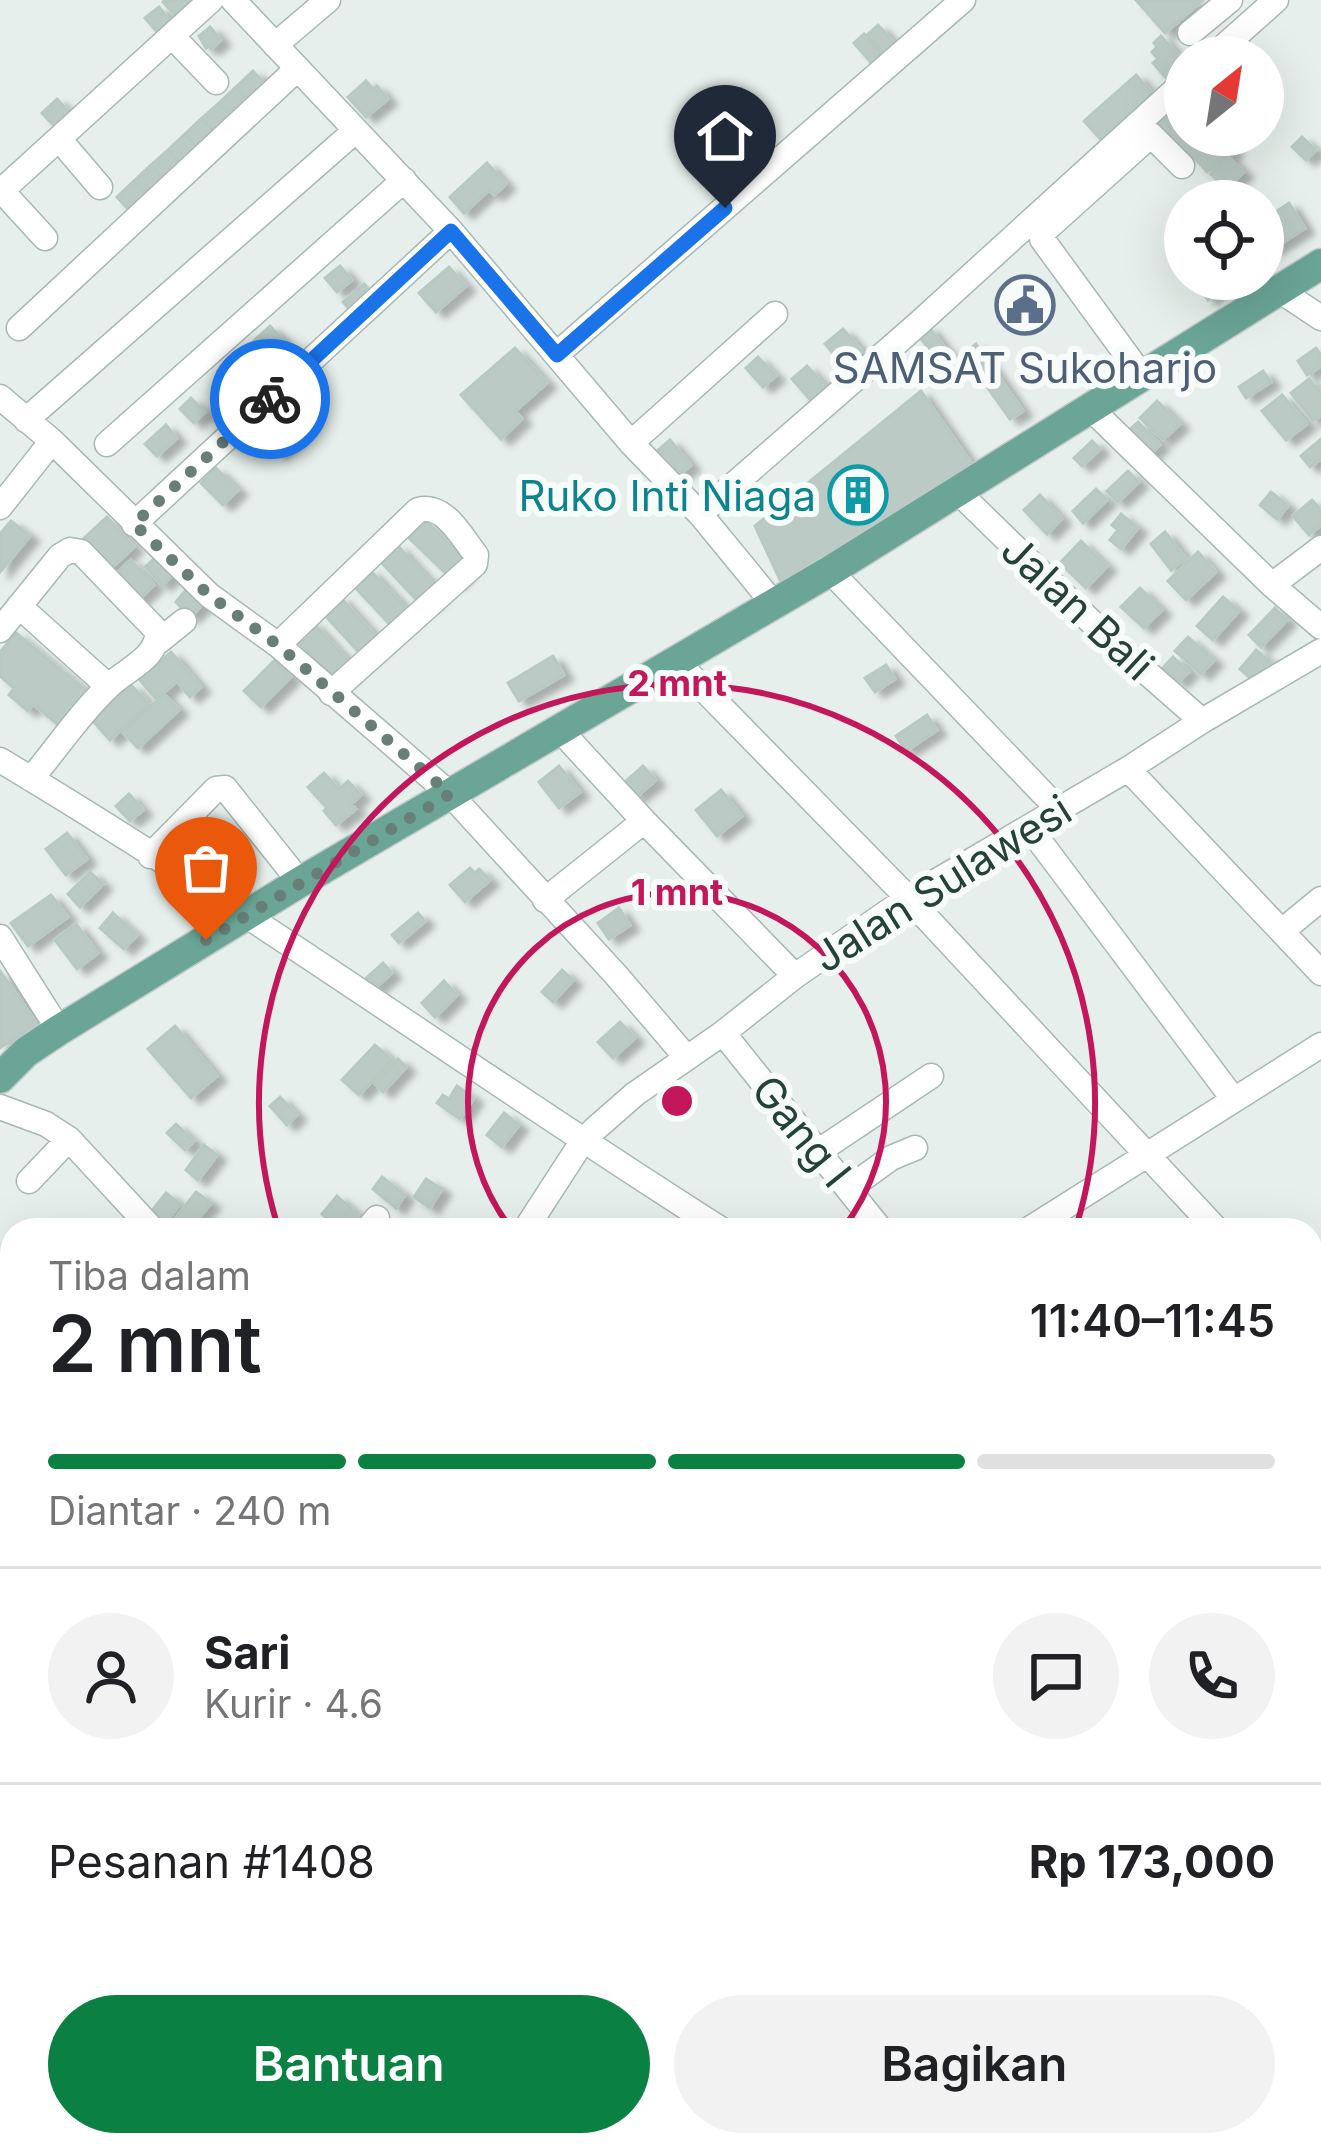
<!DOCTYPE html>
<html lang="id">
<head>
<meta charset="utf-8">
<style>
	body { margin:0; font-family:Inter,sans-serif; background:#f2f2f2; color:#202124; height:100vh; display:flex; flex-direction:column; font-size:45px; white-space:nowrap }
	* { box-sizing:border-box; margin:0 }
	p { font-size:39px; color:#757577 }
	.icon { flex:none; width:66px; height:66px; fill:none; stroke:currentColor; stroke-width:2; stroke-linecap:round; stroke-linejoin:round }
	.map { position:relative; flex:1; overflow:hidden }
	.drawer { position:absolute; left:0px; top:1218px; width:1323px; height:939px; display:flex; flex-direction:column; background:#fff; border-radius:36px 36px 0 0; box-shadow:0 12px 48px #0002 }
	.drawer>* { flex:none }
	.needle { width:78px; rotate:30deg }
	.controls { position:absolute; left:1164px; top:36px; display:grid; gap:24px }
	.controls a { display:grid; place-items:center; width:120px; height:120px; border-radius:50%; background:#fff; box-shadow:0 12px 48px #0002; font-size:60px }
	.pin { position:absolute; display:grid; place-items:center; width:102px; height:102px; color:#fff; margin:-123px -51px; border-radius:50% 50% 50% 0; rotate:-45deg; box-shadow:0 0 12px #0007 }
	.pin .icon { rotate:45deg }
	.courier { position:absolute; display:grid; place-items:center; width:120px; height:120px; margin:-60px; border:9px solid #1a73e8; border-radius:50%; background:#fff; color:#222; box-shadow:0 3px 15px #0007 }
	.summary em { font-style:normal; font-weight:600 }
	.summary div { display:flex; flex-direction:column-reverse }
	.summary { display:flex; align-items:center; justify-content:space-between; height:204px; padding:0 48px }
	h1 { font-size:78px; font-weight:600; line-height:90px }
	.bar { display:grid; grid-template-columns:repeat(4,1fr); gap:18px 12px; align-content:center; height:144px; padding:0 48px }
	.bar i { height:15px; border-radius:9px; background:#e0e0e0 }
	.bar .selected { background:#0b8043 }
	.bar p { grid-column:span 4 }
	.line { display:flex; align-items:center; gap:30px; padding:0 48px; border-top:3px solid #e0e0e0 }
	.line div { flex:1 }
	.round { display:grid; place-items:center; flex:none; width:126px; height:126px; border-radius:63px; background:#f2f2f2 }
	.button { display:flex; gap:24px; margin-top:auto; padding:24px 48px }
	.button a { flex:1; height:138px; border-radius:72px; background:#0b8043; color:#fff; font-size:48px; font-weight:600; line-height:138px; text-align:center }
	.button a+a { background:#f2f2f2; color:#202124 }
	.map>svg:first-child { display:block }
	.building { fill:#bbcac4; stroke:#b8c9c2; stroke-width:3; filter:url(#shadow) }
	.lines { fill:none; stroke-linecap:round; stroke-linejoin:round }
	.minor-casing { stroke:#a8b8b2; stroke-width:27 }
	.major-casing { stroke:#c2cac8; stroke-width:33 }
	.minor { stroke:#fff; stroke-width:24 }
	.major { stroke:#6aa596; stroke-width:30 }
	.done { stroke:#687f78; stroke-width:12; stroke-dasharray:0 21.6 }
	.route { stroke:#1a73e8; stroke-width:15 }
	.ring { fill:none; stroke:#c2185b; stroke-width:6 }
	.labels { text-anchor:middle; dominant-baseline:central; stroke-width:12; stroke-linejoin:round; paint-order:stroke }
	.service-label { font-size:42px; fill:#4e5e75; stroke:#f7fbf9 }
	.culture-label { font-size:42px; fill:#0d838f; stroke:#f7fbf9; text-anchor:end }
	.street-label { font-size:42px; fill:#24423a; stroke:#f7fbf9 }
	.centre { fill:#c2185b; stroke:#f7fbf9; stroke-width:6 }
	.ring-label { font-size:36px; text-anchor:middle; font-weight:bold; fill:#c2185b; stroke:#f7fbf9; stroke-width:12; stroke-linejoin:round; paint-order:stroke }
</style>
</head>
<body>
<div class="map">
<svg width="1321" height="2155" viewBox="0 0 1321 2155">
	<defs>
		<filter id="shadow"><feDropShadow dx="9" dy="5.5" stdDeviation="3" flood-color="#0004"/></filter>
	</defs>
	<rect width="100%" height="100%" fill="#e6efeb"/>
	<!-- building -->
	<path class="building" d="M165 0H190L192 2 176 16 163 2Z
		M1136 0H1203L1165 33Z
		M159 7 170 21 157 32 145 18Z
		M878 25 896 45 885 55 867 35Z
		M210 27 221 40 211 49 209 46 206 48 199 36Z
		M864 34 885 59 876 68 854 43Z
		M1161 36 1185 62V77L1174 87 1153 63 1158 59 1152 52 1157 47 1154 43Z
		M253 71 266 85 249 101 236 87Z
		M1136 75 1159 101 1108 147 1084 121Z
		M366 81 373 89 377 86 388 99 366 117 348 97Z
		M236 87 249 101 232 117 219 103Z
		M57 99 71 114 56 128 42 113Z
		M219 103 232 117 215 132 202 118Z
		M1175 111 1185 123V135H1195L1206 149 1222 136 1234 150 1207 172 1189 151 1183 157 1157 126Z
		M202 118 215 132 198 148 185 134Z
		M185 134 198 148 181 164 168 150Z
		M1302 137 1316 150 1306 160 1292 147Z
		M168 150 181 164 164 179 151 165Z
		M1229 157 1244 172 1226 189 1211 174Z
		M487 163 506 184 494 195 489 190 464 213 450 197Z
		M151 165 164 179 147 195 134 181Z
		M134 181 147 195 130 211 117 197Z
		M1289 203 1305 228 1263 255V220Z
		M340 266 352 280 337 292 325 278Z
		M449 267 466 286 436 312 419 293Z
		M1194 279H1239L1208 300Z
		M364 284 376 297 355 316 343 302Z
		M270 326 284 341 271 352 258 337Z
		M929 327 956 362 946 370 918 335Z
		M843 329 869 359 851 374 825 344Z
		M258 337 271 352 259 363 245 349Z
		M976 344 1023 411 1010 419 963 353Z
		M515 348 547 383 515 411 522 419 501 439 461 395Z
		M1316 348 1321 355V366L1307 375 1298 361Z
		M758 357 776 376 763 387 746 368Z
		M230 361 244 376 232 387 218 371Z
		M807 366 834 395 818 409 792 379Z
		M1263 371 1271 382 1246 398 1239 387Z
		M1309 379 1321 393V415L1313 421 1291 393Z
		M921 391 972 464 782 584 755 526Z
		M1282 395 1307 424 1286 440 1262 411Z
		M191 398 205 412 194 423 180 409Z
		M1157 401 1180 424 1163 440 1140 418Z
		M278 420 294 438 278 453 262 435Z
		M1138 422 1160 445 1146 458 1124 435Z
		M166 425 177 438 157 456 145 444Z
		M1321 439V459L1310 467 1301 456Z
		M670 440 691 465 676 478 655 453Z
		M1092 441 1100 449 1082 466 1074 458Z
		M216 468 238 490 223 505 201 483Z
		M1128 471 1139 482 1118 502 1107 491Z
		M1096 489 1107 500 1083 523 1073 511Z
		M1271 492 1288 506 1277 519 1260 505Z
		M1040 495 1062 519 1047 534 1024 510Z
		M1312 500 1321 510V525L1309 535 1293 516Z
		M1121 514 1138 528 1121 549 1110 540 1118 530 1112 525Z
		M107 517 134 547 107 572 80 542Z
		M11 521 30 536 0 572V534Z
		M426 521 471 565 455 582 409 538Z
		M1165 532 1186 558 1171 570 1151 544Z
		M1081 541 1107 566 1086 588 1060 563Z
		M398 546 441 593 424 608 381 562Z
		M1198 552 1216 572 1186 600 1168 581Z
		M157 556 174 574 162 585 145 567Z
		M131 560 154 585 136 602 113 577Z
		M370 570 413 616 396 631 353 585Z
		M189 586 204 603 190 617 176 602Z
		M1140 588 1162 610 1144 628 1121 607Z
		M340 597 383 644 365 659 323 613Z
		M1223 597 1239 611 1213 640 1197 626Z
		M1275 608 1287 620 1261 647 1249 635Z
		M312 622 355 668 338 684 295 638Z
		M16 633 90 694 62 728 33 704 28 711 9 695 14 688 0 676V652Z
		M1188 637 1214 660 1201 674 1175 651Z
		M1256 650 1275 666 1258 685 1240 669Z
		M171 652 201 687 190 697 177 681 156 699 139 679Z
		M553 656 564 675 519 701 508 683Z
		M1173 657 1189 672 1178 682 1163 668Z
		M275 660 291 677 261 707 244 691Z
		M886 665 895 679 875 692 865 678Z
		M131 685 149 704 110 740 92 720Z
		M164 694 179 710 138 748 123 732Z
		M927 715 937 730 906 751 896 736Z
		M559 766 580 792 559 808 539 782Z
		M643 766 656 780 636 797 624 783Z
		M324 773 339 789 348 781 361 795 351 804 356 809 336 825 324 811 327 808 308 787Z
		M721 790 742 816 717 836 696 810Z
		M129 794 143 810 130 821 116 806Z
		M67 833 87 859 66 875 46 849Z
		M470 868 475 873 479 869 490 880 465 902 450 885Z
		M90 872 103 884 80 907 68 894Z
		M51 895 68 917 28 946 11 923Z
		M619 908 630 925 609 939 598 923Z
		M113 913 137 935 124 949 100 928Z
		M418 913 425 921 399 943 392 935Z
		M76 924 98 953 77 969 55 940Z
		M383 963 392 973 373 990 364 980Z
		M562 970 573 980 553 1002 542 992Z
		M0 971 36 1023 0 1048Z
		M444 981 457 995 435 1017 422 1003Z
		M620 1022 635 1038 613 1058 598 1042Z
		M175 1026 217 1076 191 1098 148 1049Z
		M375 1045 392 1060 359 1095 342 1080Z
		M398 1059 406 1067 383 1092 375 1084Z
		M457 1086 474 1098 460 1119 437 1103 443 1095 449 1099Z
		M280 1097 297 1115 287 1125 270 1106Z
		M504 1113 519 1125 502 1147 487 1135Z
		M176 1124 194 1141 185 1150 167 1133Z
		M204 1145 217 1155 198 1180 186 1170Z
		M382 1177 405 1195 396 1208 373 1189Z
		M426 1179 442 1189 430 1208 414 1197Z
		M196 1192 211 1203 189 1230 175 1219Z
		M166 1193 180 1204 164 1225 150 1213Z
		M337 1196 369 1225 365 1230H340L322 1214Z
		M12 1825V1866L0 1858V1842Z
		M0 2058 12 2067V2108L0 2100Z
		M1311 2076 1321 2083V2112L1311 2109Z
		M0 2129 12 2137V2145H42L37 2155H0Z
		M62 2145H103L96 2155H75Z
		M275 2145H308L306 2147 318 2155H268Z
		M999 2145H1031L1034 2147 1029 2155H992Z
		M1083 2145H1112L1122 2155H1073Z
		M1140 2145H1237L1235 2155H1150Z"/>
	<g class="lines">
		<defs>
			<path id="minor" d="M233 0 451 231 631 443 700 514 773 603
				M1190 33 1230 0
				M172 36 216 82
				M275 45 328 0
				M1212 57 1276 0
				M59 139 100 187
				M2 191 45 238
				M0 192 211 0
				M1279 290 1321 318
				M19 328 297 69
				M557 354 963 0
				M1142 376 1042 239V233L1151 135 1182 166
				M0 397 52 441 209 595 278 645 450 794 616 975 686 1057
				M1090 408 1272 585 1321 627
				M26 420 355 131
				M631 443 775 314
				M107 444 404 180
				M956 490 1111 641 1202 721
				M0 507 52 441
				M700 514 918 324 1185 81
				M134 524 451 231
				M830 571 1059 810
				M1272 585 1321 548
				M19 606 108 686
				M0 630 60 556 70 550 81 552 157 631C159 657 127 669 110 685 81 712 57 748 31 779
				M158 642 184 621
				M278 645 418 510C445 503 461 536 476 555L475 564 331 693
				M677 662 908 898 1217 1230
				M559 729 644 821 795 976
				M0 760C246 907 479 1076 722 1230
				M1128 769 1321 973
				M1029 827 1234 1100
				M150 856 216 789 225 788 300 882
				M545 900 644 821
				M1282 931 1321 899
				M0 937 59 1030
				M723 1033 881 1230
				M0 1107 46 1124 69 1139 153 1230
				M819 1151 931 1076
				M29 1181 69 1139
				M848 1189 891 1158 915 1148
				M367 1230 377 1218
				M525 1230 582 1142 595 1129 635 1094 723 1033 795 976 908 898 1128 769 1202 721 1321 651
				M1028 1230 1321 1045
				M0 1292 12 1301
				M1311 1330 1321 1341
				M0 1473 12 1456
				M1311 1608 1321 1615
				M0 1621 12 1630
				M0 1733 12 1742
				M1311 1752 1321 1756
				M1311 1956 1321 1957
				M0 2001 12 2010
				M201 2145 215 2155
				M571 2145 585 2155
				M1127 2145 1137 2155
				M177 2155 185 2145
				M788 2155 795 2145
				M1053 2155 1063 2145"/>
			<path id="major" d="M0 1078 26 1052 59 1030 300 882 830 571 1321 264
				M1311 1904 1321 1844
				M1268 2155 1270 2145"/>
		</defs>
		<!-- minor casing -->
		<use href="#minor" class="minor-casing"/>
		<!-- major casing -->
		<use href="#major" class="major-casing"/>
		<!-- minor -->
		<use href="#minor" class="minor"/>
		<!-- major -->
		<use href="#major" class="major"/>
	</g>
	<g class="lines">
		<!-- done -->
		<path class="done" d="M206 940 450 794 278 645 209 595 134 524 270 399"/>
		<!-- route -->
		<path class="route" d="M270 399 451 231 557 355 725 208"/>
	</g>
	<!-- distance rings -->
	<g class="ring">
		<path d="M512 1230A209 209 0 1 1 842 1230"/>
		<path d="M278 1227A418 418 0 1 1 1076 1227"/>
	</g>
	<!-- icons -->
	<defs>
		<symbol id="civic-ring" viewBox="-11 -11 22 22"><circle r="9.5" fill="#f7fbf9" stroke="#5c6f8a" stroke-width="1.5"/><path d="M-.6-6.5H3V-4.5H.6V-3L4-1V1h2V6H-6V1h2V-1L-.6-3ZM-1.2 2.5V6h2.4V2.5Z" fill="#5c6f8a"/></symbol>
		<symbol id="building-ring" viewBox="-11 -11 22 22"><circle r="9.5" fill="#f7fbf9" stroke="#0f9aa8" stroke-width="1.5"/><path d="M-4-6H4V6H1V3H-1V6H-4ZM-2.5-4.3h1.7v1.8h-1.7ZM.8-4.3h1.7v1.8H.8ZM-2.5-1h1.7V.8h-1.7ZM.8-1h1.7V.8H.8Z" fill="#0f9aa8"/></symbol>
	</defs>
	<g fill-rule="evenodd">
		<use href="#civic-ring" x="992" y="272" width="66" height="66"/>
		<use href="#building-ring" x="825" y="462" width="66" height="66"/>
	</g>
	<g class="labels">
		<!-- service labels -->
		<g class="service-label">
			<text x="1025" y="367">SAMSAT Sukoharjo</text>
		</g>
		<!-- culture labels -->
		<g class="culture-label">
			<text x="816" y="495">Ruko Inti Niaga</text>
		</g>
		<!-- street labels -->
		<g class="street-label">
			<text transform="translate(1078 607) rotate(43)">Jalan Bali</text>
			<text transform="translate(942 883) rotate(-32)">Jalan Sulawesi</text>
			<text transform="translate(802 1131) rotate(51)">Gang I</text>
		</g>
	</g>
	<circle cx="677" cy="1101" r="18" class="centre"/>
	<g class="ring-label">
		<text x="677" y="696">2 mnt</text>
		<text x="677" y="905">1 mnt</text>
	</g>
</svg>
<div class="controls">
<a><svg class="needle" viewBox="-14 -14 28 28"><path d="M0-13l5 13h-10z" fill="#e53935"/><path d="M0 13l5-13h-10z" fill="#757577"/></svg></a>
<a><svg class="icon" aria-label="locate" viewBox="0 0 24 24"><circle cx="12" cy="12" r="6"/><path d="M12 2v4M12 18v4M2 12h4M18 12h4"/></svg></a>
</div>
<div class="pin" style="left:206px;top:940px;background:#ea580c"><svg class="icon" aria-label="bag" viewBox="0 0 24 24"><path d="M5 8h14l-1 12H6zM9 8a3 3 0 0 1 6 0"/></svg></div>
<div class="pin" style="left:725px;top:208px;background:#1f2937"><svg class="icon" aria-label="home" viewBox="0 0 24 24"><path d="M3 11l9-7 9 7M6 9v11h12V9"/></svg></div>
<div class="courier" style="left:270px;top:399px"><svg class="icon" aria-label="bike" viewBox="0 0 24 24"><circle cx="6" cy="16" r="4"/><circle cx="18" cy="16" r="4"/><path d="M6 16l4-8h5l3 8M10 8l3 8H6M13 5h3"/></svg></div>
<section class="drawer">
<div class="summary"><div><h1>2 mnt</h1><p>Tiba dalam</p></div><em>11:40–11:45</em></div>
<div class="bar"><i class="selected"></i><i class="selected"></i><i class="selected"></i><i></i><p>Diantar · 240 m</p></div>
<div class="line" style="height:216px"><a class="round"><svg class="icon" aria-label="person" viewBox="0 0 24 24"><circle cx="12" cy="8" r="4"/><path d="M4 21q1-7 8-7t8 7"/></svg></a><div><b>Sari</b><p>Kurir · 4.6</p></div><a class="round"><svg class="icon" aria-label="chat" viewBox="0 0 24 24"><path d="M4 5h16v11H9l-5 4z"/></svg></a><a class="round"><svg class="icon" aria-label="phone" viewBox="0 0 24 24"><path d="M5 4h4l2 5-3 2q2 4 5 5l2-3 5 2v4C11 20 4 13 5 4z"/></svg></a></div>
<div class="line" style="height:156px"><div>Pesanan #1408</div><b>Rp 173,000</b></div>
<div class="button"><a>Bantuan</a><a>Bagikan</a></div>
</section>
</div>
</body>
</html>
